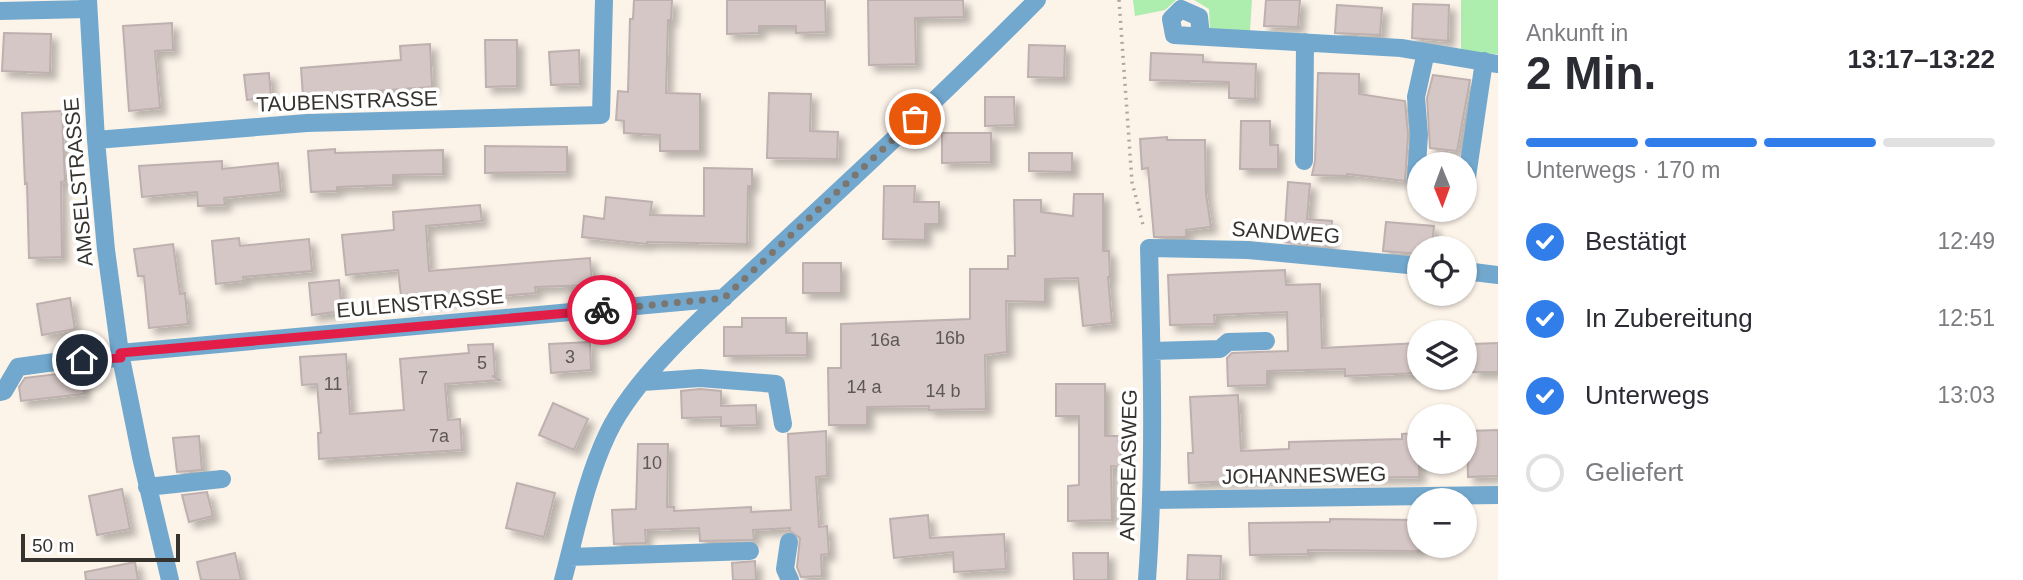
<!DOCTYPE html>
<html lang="de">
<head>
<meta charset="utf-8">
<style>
	body { margin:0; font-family:Helvetica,sans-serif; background:#f2f2f3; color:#2b2b33; height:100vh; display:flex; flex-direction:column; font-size:26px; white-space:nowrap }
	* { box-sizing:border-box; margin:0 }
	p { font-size:23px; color:#7c7c81 }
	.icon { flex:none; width:38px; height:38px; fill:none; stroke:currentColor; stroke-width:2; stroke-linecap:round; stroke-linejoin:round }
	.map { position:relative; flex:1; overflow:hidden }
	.drawer { display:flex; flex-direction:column; background:#fff; width:525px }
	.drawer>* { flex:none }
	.needle { width:46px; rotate:179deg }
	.controls { position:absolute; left:1407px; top:152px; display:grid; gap:14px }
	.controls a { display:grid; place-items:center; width:70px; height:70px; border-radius:50%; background:#fff; box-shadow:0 2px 5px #0004; font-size:35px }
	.scale { position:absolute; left:21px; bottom:18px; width:159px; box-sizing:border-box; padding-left:7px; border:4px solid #36332f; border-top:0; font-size:19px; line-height:24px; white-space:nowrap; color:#36332f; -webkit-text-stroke:5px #fff; paint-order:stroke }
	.pin { position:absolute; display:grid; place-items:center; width:60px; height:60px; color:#fff; margin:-30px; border:4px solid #fff; border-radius:50%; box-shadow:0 2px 7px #0007 }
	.courier { position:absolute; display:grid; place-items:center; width:70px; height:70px; margin:-35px; border:5px solid #e11d48; border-radius:50%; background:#fff; color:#222; box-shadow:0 2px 9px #0007 }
	.headline em { font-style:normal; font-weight:600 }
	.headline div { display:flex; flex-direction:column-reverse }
	.headline { display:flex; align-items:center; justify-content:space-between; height:119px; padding:0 28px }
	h1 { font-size:46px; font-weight:600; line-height:52px }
	.bar { display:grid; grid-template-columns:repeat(4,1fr); gap:10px 7px; align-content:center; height:84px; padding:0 28px }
	.bar i { height:9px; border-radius:5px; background:#e1e1e2 }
	.bar .current { background:#317de9 }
	.bar p { grid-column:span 4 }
	ol { padding:0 28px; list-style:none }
	li { display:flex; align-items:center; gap:21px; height:77px }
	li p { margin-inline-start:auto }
	li .icon { padding:7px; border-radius:50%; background:#317de9; color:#fff; stroke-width:4 }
	li:last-child { color:#7c7c81 }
	li i { width:38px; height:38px; border:4px solid #e1e1e2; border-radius:50% }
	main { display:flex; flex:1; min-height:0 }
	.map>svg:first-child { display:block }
	.green { fill:#adedae }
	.building { fill:#d5c7c5; stroke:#beb0ae; stroke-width:2; filter:url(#shadow) }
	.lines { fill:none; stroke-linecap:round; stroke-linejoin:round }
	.path { stroke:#afa8a1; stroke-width:3.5; stroke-dasharray:2 5; stroke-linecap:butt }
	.minor { stroke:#72a8ce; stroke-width:18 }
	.done { stroke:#7b7670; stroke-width:7; stroke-dasharray:0 12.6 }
	.route { stroke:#e11d48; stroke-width:9 }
	.labels { text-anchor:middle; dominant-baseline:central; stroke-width:7; stroke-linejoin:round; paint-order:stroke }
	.number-label { font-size:18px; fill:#5e5854 }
	.street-label { font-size:21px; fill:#36332f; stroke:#fff }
</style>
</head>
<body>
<main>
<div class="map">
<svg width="1498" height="580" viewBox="0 0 1498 580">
	<defs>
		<filter id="shadow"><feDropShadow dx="6" dy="6" stdDeviation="3.5" flood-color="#0004"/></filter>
	</defs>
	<rect width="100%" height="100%" fill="#fcf3e9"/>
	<!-- green -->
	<path class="green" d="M1133 0H1176L1165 10 1135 16Z
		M1194 0H1252L1250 31H1210L1209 9Z
		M1461 0H1498V54L1461 53Z"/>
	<!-- building -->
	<path class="building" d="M634 0H672L671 20H668L666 93 700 94V151H660V135L624 133V121L616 120 618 91 628 92 630 19H633Z
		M727 0H825L826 32 796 33V26H759V33L727 34Z
		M868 0H963L964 17 915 18 916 64 869 65Z
		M1266 0H1300L1298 27 1264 26Z
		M1413 4 1449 5 1448 41 1412 38Z
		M1337 5 1382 8 1380 35 1335 33Z
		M172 23 173 50 155 51 160 108 129 111 123 26Z
		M4 33 51 34 50 73 2 71Z
		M485 40H517V86L486 87Z
		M430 44 432 87 303 96 301 68 401 60 400 46Z
		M1029 45 1065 46 1064 78 1028 77Z
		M579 50 580 84 551 85 549 52Z
		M1151 53 1203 55V62L1256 64 1255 99 1229 98V82L1150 80Z
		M269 73 271 97 247 100 244 75Z
		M1318 73 1359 74V94L1405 101 1408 135 1405 181 1347 174V176L1312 175 1315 161Z
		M1433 75 1470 80 1457 151 1430 148 1427 98Z
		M769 93 811 94 810 131 838 132 837 159 767 158Z
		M985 97H1014L1015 125 985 126Z
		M62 111 65 181 61 182 62 257 29 258 27 183 25 184 22 113Z
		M1241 121H1270V145H1278V169H1240Z
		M942 133H991V162L942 163Z
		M1167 137V140H1205L1206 194 1211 227 1186 230V237H1154L1148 168 1142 169 1140 139Z
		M485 146 567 147V172L485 173Z
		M335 149V153L443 150V174L393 175V185L337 187V191L311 192 308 151Z
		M1029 153H1072V172L1029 171Z
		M222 161V169L278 163 281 192 224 198 225 205 198 206 197 192 142 197 139 166Z
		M704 168 752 169V186H748L747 244 647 242V244L582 237 584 216 604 219 606 197 652 202 650 215 704 216Z
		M1288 182 1310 184 1307 219 1332 221 1330 246 1284 242Z
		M884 186H915L914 202H939V224H925V240L883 239Z
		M1074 194H1103V251H1109L1110 277H1108L1112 323 1083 326 1078 278 1045 279V302L1006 301 1007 352 985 355 986 409 929 410V406L867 407V425H829L828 368H841V324L970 319V269H1008V256H1015L1014 200H1041V212L1073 216Z
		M480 205 482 221 426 226 429 271 590 258 592 285 535 287 536 293 402 304 398 270 346 275 342 235 394 230 393 212Z
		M1386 222 1434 226 1432 248H1419V254L1383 251Z
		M239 238 240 246 309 239 312 271 243 277 244 281 216 284 212 241Z
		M173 244 180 294 185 293 188 324 149 328 144 276H138L134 249Z
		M803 263H841V293H803Z
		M1285 270 1286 285 1320 284 1322 348 1419 343V373L1345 376V369L1267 371V385L1228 386 1227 358 1232 353 1288 351 1287 312 1214 315 1215 324 1170 325 1168 275Z
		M339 280 342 311 312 315 309 283Z
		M70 298 75 329 42 335 37 304Z
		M742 318H786V333H807V355L724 356V327H742Z
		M590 342 591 370 551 373 549 344Z
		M1498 343V372H1472V344Z
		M493 344 495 376H492L501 380 445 384 448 420 460 419 462 450 319 459 318 433H321L317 384 302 385 300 357 346 354 350 414 404 410 400 359 469 353 468 345Z
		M82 371 84 394 21 401 19 387 25 378Z
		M1056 384H1105V436H1121V467L1111 466 1112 520 1068 521V486L1079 485V416H1056Z
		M700 389 721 391V406L756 405 757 425 721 426V417L682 418 681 391Z
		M1238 395 1241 451 1289 449V442L1402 439V434L1419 433V477L1347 478V476L1189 483 1188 453H1193L1190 397Z
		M553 403 588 419 574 450 539 435Z
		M1498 430V476L1468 477 1467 431Z
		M826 431 827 476 816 477 819 527 827 526 829 554 821 555 822 576 801 577 797 567 800 538 790 531V528L753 530 754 540 700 541 699 528 645 530 646 543 614 544 612 510 636 509 638 444H668L667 507H674V511L751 507V512L791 510 788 434Z
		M199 436 202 470 177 472 173 438Z
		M517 483 555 493 544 537 506 528Z
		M122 489 130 529 97 535 89 496Z
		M207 492 213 516 189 522 182 495Z
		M928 515 930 538 1004 534 1006 569 954 572 953 552 894 558 890 519Z
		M1330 519 1419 520V551L1308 550V554L1250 555 1249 523 1330 522Z
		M235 553 241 580H201L197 562Z
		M1073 553H1108V580H1074Z
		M1188 555 1221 556 1220 580H1187Z
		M755 561 756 580H733L732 563Z
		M135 562 138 580H86L85 572Z"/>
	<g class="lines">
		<!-- path -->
		<path class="path" d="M1119 0 1132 182 1144 229"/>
		<!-- minor -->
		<path class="minor" d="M88 0 96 140 106 250 120 353 141 457 170 580
			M0 11 88 9
			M1201 36 1199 17 1181 9 1171 19 1174 35 1401 48 1498 64
			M96 140 307 123 601 115 604 0
			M1304 161 1305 42
			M1416 180 1419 135 1416 97 1426 52
			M1466 184 1484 61
			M1465 271 1498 275
			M1152 351 1220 349 1228 342 1266 341
			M120 353 724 298
			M643 382 700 378 776 384 783 424
			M0 392 4 391 18 367 62 361 121 358
			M147 487 222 479
			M1153 500 1498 495
			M789 542 785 569 790 580
			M569 557 750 551
			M563 580C576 531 586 479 608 433 638 370 721 301 772 253 861 170 951 87 1037 0
			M1147 580C1155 469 1152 359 1149 248L1248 250 1419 266"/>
	</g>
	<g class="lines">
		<!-- done -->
		<path class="done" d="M602 310 724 298 915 119"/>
		<!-- route -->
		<path class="route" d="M82 360 121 358 120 353 602 310"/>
	</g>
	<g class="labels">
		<!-- number labels -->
		<g class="number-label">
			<text x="950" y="338">16b</text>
			<text x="885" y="340">16a</text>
			<text x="570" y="357">3</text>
			<text x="482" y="363">5</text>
			<text x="423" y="378">7</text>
			<text x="333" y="384">11</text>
			<text x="864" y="387">14 a</text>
			<text x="943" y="391">14 b</text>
			<text x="439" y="436">7a</text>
			<text x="652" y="463">10</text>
		</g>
		<!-- street labels -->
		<g class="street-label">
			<text transform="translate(347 101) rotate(-2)">TAUBENSTRASSE</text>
			<text transform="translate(78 182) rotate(-95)">AMSELSTRASSE</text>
			<text transform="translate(1286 232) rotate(4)">SANDWEG</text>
			<text transform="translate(420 303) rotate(-5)">EULENSTRASSE</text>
			<text transform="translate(1128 465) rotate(-89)">ANDREASWEG</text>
			<text transform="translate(1304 475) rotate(-1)">JOHANNESWEG</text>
		</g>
	</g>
</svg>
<div class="controls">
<a><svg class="needle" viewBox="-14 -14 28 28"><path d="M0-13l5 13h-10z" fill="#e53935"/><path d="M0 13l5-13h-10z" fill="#7c7c81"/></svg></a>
<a><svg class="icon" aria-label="locate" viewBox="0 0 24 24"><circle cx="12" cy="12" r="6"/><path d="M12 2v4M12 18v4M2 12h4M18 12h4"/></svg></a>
<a><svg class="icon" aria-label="layers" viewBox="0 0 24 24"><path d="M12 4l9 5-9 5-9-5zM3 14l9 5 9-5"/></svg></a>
<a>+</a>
<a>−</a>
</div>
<div class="scale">50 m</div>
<div class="pin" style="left:915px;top:119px;background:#ea580c"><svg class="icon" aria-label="bag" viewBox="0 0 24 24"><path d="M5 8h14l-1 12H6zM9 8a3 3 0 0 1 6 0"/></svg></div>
<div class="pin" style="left:82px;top:360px;background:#1f2937"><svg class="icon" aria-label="home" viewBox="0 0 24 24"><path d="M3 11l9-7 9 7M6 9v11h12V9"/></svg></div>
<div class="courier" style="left:602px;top:310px"><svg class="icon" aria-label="bike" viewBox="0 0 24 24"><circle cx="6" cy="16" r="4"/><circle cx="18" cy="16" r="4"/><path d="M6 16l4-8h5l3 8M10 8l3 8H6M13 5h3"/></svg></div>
</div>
<section class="drawer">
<div class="headline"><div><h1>2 Min.</h1><p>Ankunft in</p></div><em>13:17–13:22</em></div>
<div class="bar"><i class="current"></i><i class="current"></i><i class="current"></i><i></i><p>Unterwegs · 170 m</p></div>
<ol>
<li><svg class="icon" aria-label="check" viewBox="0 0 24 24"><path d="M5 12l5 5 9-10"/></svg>Bestätigt<p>12:49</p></li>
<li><svg class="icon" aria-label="check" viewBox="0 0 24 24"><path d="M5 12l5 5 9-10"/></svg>In Zubereitung<p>12:51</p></li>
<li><svg class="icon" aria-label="check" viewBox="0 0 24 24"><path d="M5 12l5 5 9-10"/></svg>Unterwegs<p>13:03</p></li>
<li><i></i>Geliefert</li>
</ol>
</section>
</main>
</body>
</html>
